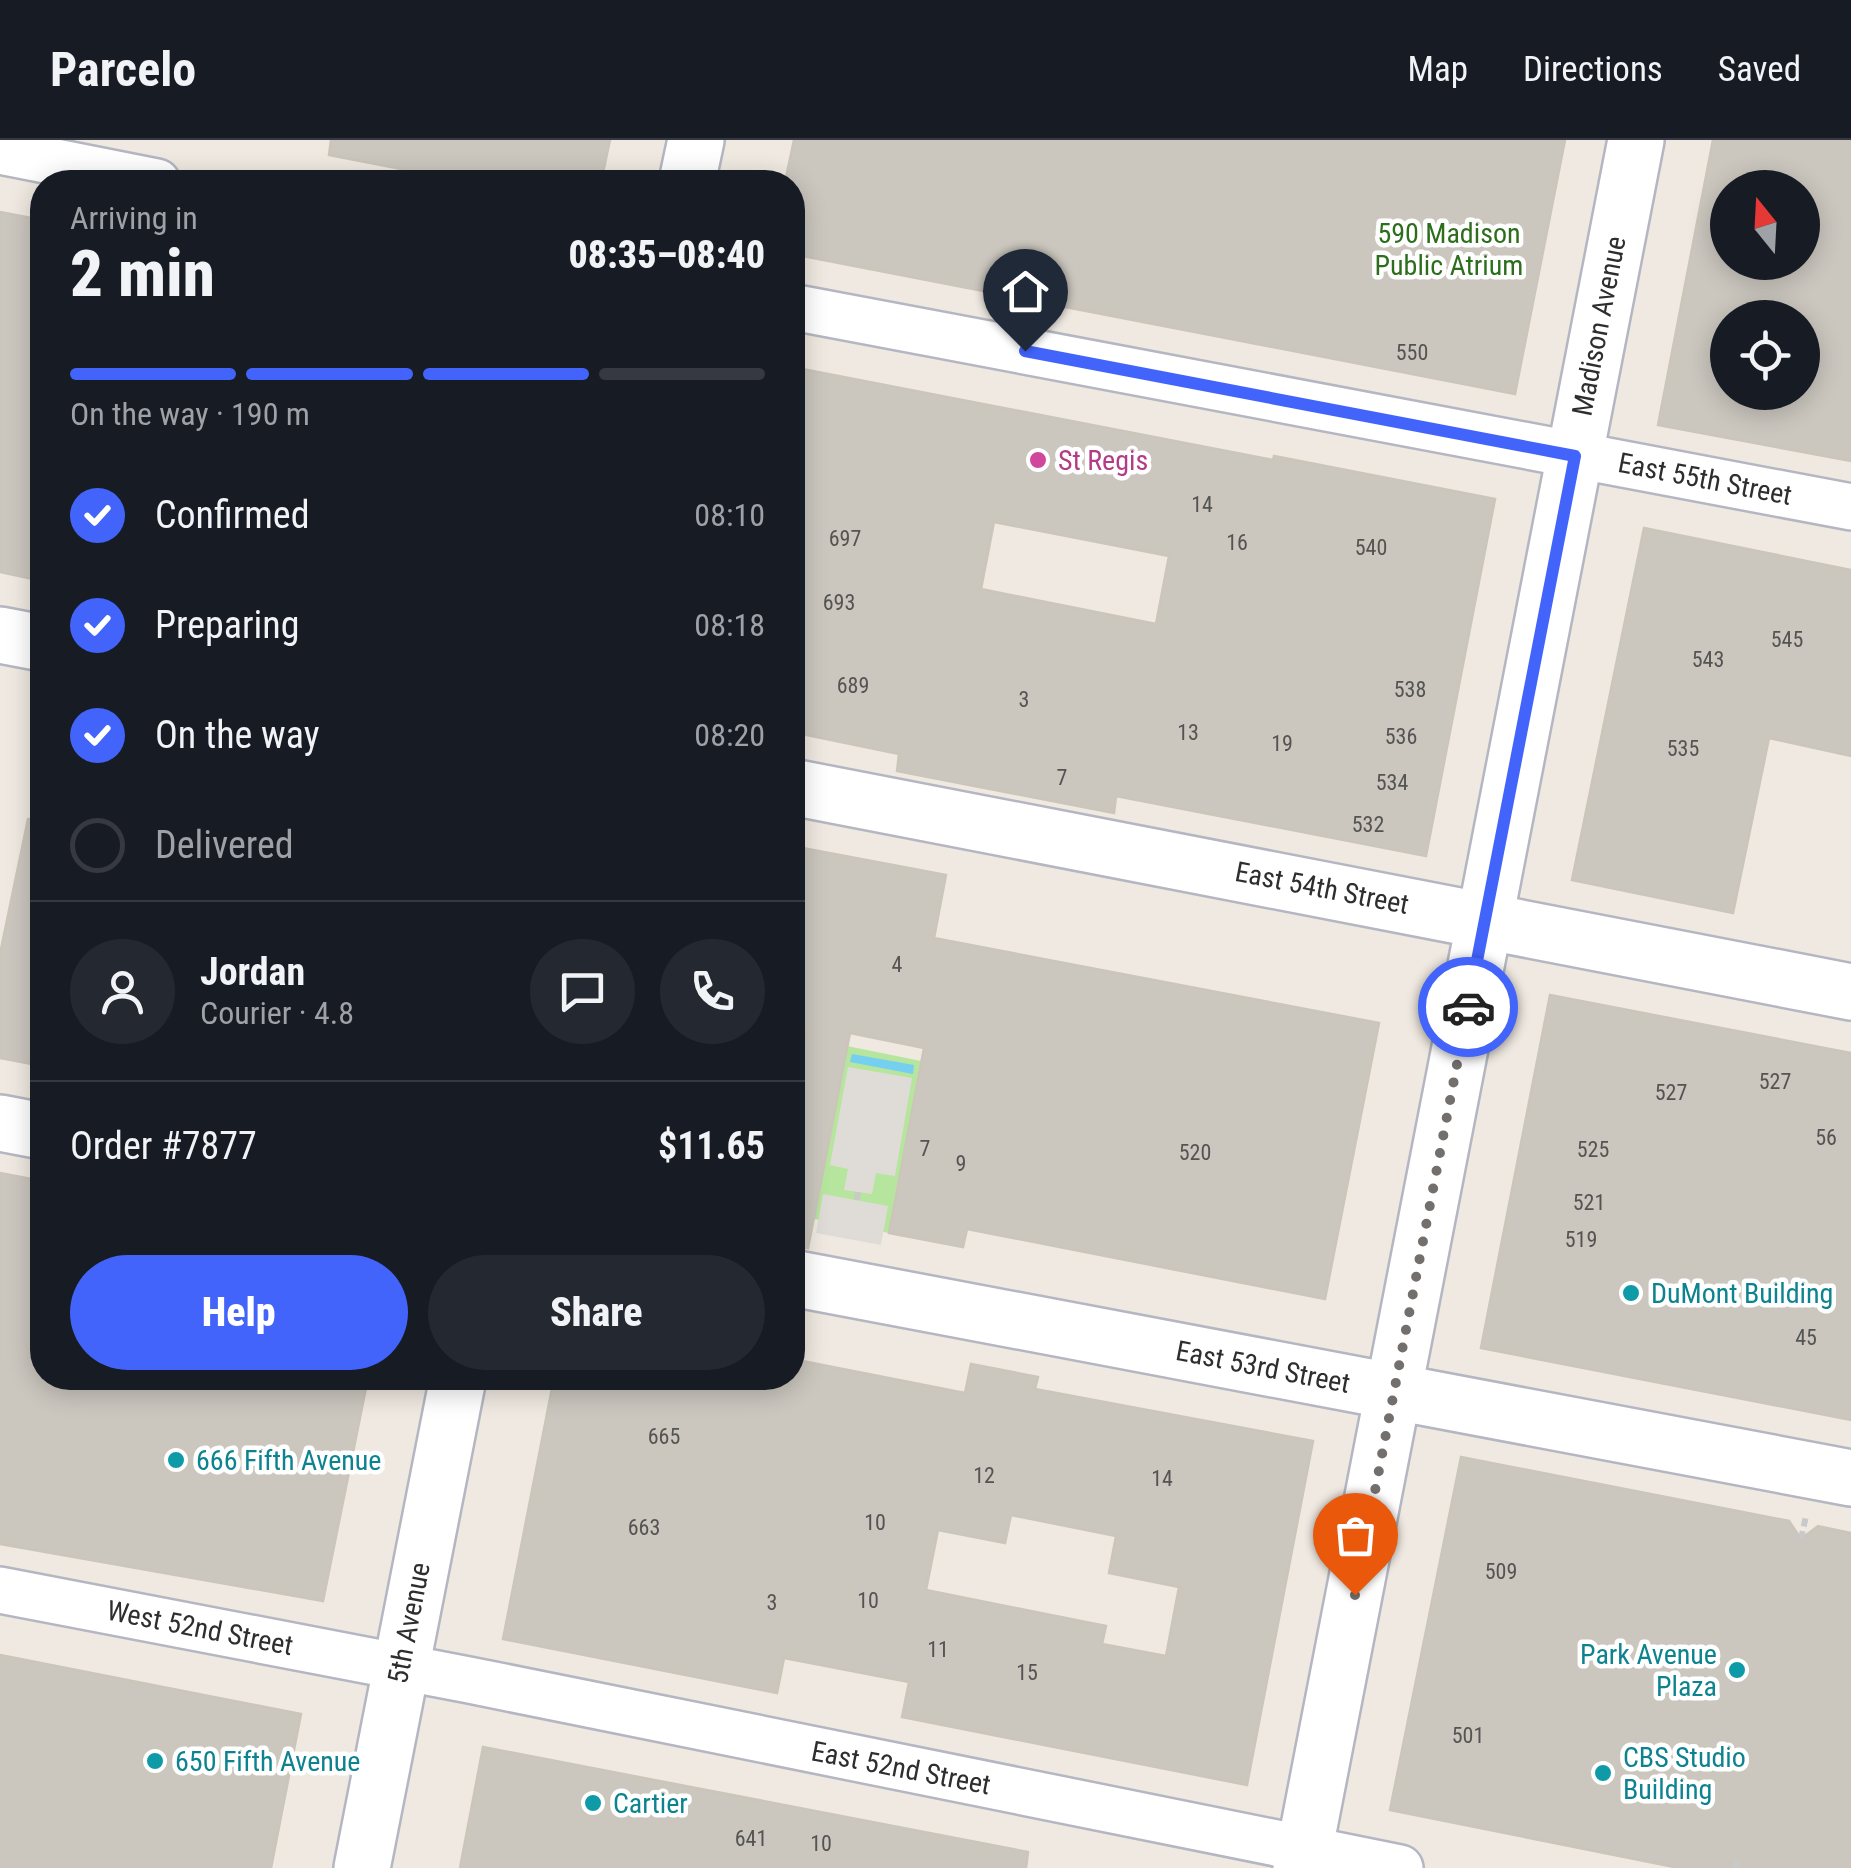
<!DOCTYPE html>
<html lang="en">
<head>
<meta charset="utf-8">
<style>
	body { margin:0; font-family:"Roboto Condensed",sans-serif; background:#242831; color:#f1f3f6; height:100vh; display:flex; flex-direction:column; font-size:38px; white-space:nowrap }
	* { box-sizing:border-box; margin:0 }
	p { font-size:32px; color:#9ea1a6 }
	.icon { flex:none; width:55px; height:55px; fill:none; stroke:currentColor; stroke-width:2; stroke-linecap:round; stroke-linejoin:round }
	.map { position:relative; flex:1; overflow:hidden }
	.details { position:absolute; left:30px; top:30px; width:775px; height:1220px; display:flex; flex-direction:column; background:#171b24; border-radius:40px; box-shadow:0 5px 25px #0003 }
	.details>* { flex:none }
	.needle { width:65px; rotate:342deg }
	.fabs { position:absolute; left:1710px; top:30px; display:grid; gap:20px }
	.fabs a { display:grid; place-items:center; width:110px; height:110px; border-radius:50%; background:#171b24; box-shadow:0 5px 25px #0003; font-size:50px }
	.pin { position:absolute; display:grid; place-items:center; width:85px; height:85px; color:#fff; margin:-102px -42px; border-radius:50% 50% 50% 0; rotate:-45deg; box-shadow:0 0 10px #0007 }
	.pin .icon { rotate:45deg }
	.courier { position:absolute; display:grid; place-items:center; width:100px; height:100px; margin:-50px; border:8px solid #4264fb; border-radius:50%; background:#fff; color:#222; box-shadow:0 2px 12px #0007 }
	.summary em { font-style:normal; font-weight:800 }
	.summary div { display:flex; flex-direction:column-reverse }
	.summary { display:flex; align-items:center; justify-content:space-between; height:170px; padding:0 40px }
	h1 { font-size:65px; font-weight:800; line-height:75px }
	.bar { display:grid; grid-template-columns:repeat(4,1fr); gap:15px 10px; align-content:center; height:120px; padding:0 40px }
	.bar i { height:12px; border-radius:8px; background:#363941 }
	.bar .on { background:#4264fb }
	.bar p { grid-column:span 4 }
	.line { display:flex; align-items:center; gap:25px; padding:0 40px; border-top:2px solid #363941 }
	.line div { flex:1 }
	.round { display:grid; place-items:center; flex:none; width:105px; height:105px; border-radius:52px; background:#242831 }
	ol { padding:0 40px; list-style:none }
	li { display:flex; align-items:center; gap:30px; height:110px }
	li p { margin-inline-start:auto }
	li .icon { padding:10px; border-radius:50%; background:#4264fb; color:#fff; stroke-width:4 }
	li:last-child { color:#9ea1a6 }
	li i { width:55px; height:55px; border:5px solid #363941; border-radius:50% }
	.cta { display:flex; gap:20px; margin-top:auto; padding:20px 40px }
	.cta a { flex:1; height:115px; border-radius:60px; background:#4264fb; color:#fff; font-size:40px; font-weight:800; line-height:115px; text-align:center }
	.cta a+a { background:#242831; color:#f1f3f6 }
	header { display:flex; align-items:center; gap:60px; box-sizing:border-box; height:140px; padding:0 50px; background:#171b24; border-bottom:2px solid #363941 }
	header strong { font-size:48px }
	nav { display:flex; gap:55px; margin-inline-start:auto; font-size:35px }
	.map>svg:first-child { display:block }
	.green { fill:#b6e59e }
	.plaza { fill:#dfdcd8 }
	.water { fill:#75cff0 }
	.building { fill:#cbc7bf; stroke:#cbc5ba; stroke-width:2.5; fill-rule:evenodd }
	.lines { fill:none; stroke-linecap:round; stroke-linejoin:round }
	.minor-casing { stroke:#b4b7c1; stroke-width:50 }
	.secondary-casing { stroke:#b4b7c1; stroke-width:60 }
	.path { stroke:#c9c9c9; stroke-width:6; stroke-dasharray:8 5; stroke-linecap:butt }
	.minor { stroke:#fff; stroke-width:45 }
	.secondary { stroke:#fff; stroke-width:55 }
	.done { stroke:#726f6d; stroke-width:10; stroke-dasharray:0 18 }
	.route { stroke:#4264fb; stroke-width:12 }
	.hotel-dot { fill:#d1479c; stroke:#fff; stroke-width:4 }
	.culture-dot { fill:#0f9aa8; stroke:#fff; stroke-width:4 }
	.labels { text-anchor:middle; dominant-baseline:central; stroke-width:9; stroke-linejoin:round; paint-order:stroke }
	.number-label { font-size:22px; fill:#555452 }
	.park-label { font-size:28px; fill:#2c6e1b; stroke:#fff }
	.street-label { font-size:28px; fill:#2e2e2e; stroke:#fff }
	.hotel-label { font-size:28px; fill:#b23c85; stroke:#fff; text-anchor:start }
	.culture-label { font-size:28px; fill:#0d838f; stroke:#fff; text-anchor:start }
</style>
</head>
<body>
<header>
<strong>Parcelo</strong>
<nav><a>Map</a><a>Directions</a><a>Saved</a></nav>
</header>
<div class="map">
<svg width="1851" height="1728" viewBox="0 0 1851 1728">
	<rect width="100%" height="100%" fill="#efe9e1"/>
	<!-- green -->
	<path class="green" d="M847 906 921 921 889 1093 814 1079Z"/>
	<!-- plaza -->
	<path class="plaza" d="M848 927 912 938 895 1036 876 1033 872 1054 844 1050 848 1029 830 1025Z
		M823 1054 888 1066 881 1105 816 1093Z"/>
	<!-- water -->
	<path class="water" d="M852 914 914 925 913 934 850 922Z"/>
	<!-- building -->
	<path class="building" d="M331 0H610L601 42H468L329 15Z
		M794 0H1565L1515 254 792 114V42H785Z
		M1713 0H1851V321L1658 285ZM1728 48H1802V122H1728ZM1728 178H1802V252H1728Z
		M0 72 42 80V441L0 432Z
		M792 227 1273 320 1274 316 1495 359 1426 716 1116 656 1114 673 897 631 899 614 792 592ZM994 382 1169 416 1156 484 981 449Z
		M1644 388 1851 430V616L1769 598 1733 773 1572 740Z
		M28 679 42 680V926L0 918V814Z
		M792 706 946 735 934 798 1379 883 1325 1159 967 1089 963 1107 889 1093 924 908 850 893 808 1108 792 1106V963L806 892 792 890Z
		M1550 855 1851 913V1280L1481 1208Z
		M0 1033 42 1041V1238H368L323 1461 0 1404Z
		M792 1219 965 1253 971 1224 1038 1237 1035 1249 1313 1301 1247 1645 902 1577 909 1542 784 1518 777 1553 503 1499 554 1238H792ZM1011 1375 1116 1396 1109 1433 1179 1447 1166 1516 1102 1504 1106 1486 926 1450 938 1390 1005 1403Z
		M1461 1317 1789 1381 1801 1399 1818 1386 1851 1393V1728H1679L1390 1670Z
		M0 1515 301 1574 271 1728H0Z
		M483 1607 1028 1712 1026 1728H460Z"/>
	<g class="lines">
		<defs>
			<path id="minor" d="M0 11 157 42
				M792 167 1851 367
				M0 1450 469 1540 1400 1728"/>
			<path id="secondary" d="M687 42 696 0
				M0 495 42 503
				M792 647 1851 852
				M0 983 42 991
				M792 1138 1851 1338
				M362 1728 458 1238
				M1301 1728 1636 0"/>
		</defs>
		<!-- minor casing -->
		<use href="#minor" class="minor-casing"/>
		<!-- secondary casing -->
		<use href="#secondary" class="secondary-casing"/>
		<!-- path -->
		<path class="path" d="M857 1060 858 1052
			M1801 1399 1806 1376
			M1736 1728 1737 1721"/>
		<!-- minor -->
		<use href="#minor" class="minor"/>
		<!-- secondary -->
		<use href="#secondary" class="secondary"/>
	</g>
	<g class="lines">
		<!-- done -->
		<path class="done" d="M1355 1455 1468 867"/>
		<!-- route -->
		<path class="route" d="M1025 211 1575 316 1468 867"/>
	</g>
	<!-- markers -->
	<circle class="hotel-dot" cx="1038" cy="320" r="10"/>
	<g class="culture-dot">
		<circle cx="1631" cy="1153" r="10"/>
		<circle cx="176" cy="1320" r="10"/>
		<circle cx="1737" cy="1530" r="10"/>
		<circle cx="155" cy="1621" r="10"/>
		<circle cx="1603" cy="1633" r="10"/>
		<circle cx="593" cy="1663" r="10"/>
	</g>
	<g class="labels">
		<!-- number labels -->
		<g class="number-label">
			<text x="1412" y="212">550</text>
			<text x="1202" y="364">14</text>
			<text x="845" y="398">697</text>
			<text x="1237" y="402">16</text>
			<text x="1371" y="407">540</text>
			<text x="839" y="462">693</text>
			<text x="1787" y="499">545</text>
			<text x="1708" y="519">543</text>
			<text x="853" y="545">689</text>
			<text x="1410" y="549">538</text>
			<text x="1024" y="559">3</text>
			<text x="1188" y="592">13</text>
			<text x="1401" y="596">536</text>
			<text x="1282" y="603">19</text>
			<text x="1683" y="608">535</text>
			<text x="1062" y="637">7</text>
			<text x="1392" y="642">534</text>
			<text x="1368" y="684">532</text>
			<text x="897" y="824">4</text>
			<text x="1775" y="941">527</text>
			<text x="1671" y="952">527</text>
			<text x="1826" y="997">56</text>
			<text x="925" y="1008">7</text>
			<text x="1593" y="1009">525</text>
			<text x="1195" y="1012">520</text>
			<text x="961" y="1023">9</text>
			<text x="1589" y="1062">521</text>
			<text x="1581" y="1099">519</text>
			<text x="1806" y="1197">45</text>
			<text x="664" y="1296">665</text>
			<text x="984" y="1335">12</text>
			<text x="1162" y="1338">14</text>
			<text x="875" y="1382">10</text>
			<text x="644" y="1387">663</text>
			<text x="1501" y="1431">509</text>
			<text x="868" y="1460">10</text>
			<text x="772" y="1462">3</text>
			<text x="938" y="1509">11</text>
			<text x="1027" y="1532">15</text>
			<text x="1468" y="1595">501</text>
			<text x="751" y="1698">641</text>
			<text x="821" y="1703">10</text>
		</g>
		<!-- park labels -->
		<g class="park-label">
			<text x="1449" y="93">590 Madison<tspan x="1449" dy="32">Public Atrium</tspan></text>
		</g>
		<!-- street labels -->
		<g class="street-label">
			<text transform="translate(1599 186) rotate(-79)">Madison Avenue</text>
			<text transform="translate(1705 339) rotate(11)">East 55th Street</text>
			<text transform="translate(1322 748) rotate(11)">East 54th Street</text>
			<text transform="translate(1263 1227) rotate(11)">East 53rd Street</text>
			<text transform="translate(409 1483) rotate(-79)">5th Avenue</text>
			<text transform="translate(200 1488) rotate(11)">West 52nd Street</text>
			<text transform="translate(901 1628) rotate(11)">East 52nd Street</text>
		</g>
		<!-- hotel labels -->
		<g class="hotel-label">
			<text x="1058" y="320">St Regis</text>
		</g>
		<!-- culture labels -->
		<g class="culture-label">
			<text x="1651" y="1153">DuMont Building</text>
			<text x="196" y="1320">666 Fifth Avenue</text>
			<text x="1717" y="1514" text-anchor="end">Park Avenue<tspan x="1717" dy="32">Plaza</tspan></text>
			<text x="1623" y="1617">CBS Studio<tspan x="1623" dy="32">Building</tspan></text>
			<text x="175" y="1621">650 Fifth Avenue</text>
			<text x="613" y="1663">Cartier</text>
		</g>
	</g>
</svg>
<div class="fabs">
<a><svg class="needle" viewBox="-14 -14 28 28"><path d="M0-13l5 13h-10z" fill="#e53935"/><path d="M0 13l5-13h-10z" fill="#9ea1a6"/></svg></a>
<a><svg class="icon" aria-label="locate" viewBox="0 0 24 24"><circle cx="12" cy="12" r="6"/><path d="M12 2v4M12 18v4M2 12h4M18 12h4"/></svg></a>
</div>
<div class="pin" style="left:1355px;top:1455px;background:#ea580c"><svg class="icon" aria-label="bag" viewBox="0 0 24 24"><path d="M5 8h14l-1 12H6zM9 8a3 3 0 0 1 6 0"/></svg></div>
<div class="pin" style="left:1025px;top:211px;background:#1f2937"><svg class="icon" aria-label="home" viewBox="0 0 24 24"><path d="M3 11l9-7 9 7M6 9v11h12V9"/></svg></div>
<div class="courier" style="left:1468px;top:867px"><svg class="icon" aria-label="car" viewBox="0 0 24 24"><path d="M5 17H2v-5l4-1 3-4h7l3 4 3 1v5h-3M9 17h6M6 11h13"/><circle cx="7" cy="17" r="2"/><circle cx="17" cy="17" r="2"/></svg></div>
<section class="details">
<div class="summary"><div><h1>2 min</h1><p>Arriving in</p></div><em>08:35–08:40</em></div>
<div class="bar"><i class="on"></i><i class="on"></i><i class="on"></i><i></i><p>On the way · 190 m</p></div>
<ol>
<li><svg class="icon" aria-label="check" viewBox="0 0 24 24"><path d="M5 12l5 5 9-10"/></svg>Confirmed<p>08:10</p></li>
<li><svg class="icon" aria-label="check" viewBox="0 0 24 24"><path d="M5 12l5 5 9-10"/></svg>Preparing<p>08:18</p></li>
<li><svg class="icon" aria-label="check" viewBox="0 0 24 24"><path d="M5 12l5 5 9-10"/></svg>On the way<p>08:20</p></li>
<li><i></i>Delivered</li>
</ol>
<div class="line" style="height:180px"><a class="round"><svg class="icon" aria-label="person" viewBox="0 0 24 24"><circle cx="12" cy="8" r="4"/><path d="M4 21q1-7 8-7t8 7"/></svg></a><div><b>Jordan</b><p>Courier · 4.8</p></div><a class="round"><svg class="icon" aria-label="chat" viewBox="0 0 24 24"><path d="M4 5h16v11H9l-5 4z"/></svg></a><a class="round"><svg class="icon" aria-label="phone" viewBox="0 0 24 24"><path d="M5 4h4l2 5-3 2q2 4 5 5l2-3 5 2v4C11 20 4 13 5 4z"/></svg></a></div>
<div class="line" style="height:130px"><div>Order #7877</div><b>$11.65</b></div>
<div class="cta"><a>Help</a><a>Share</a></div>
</section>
</div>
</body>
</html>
